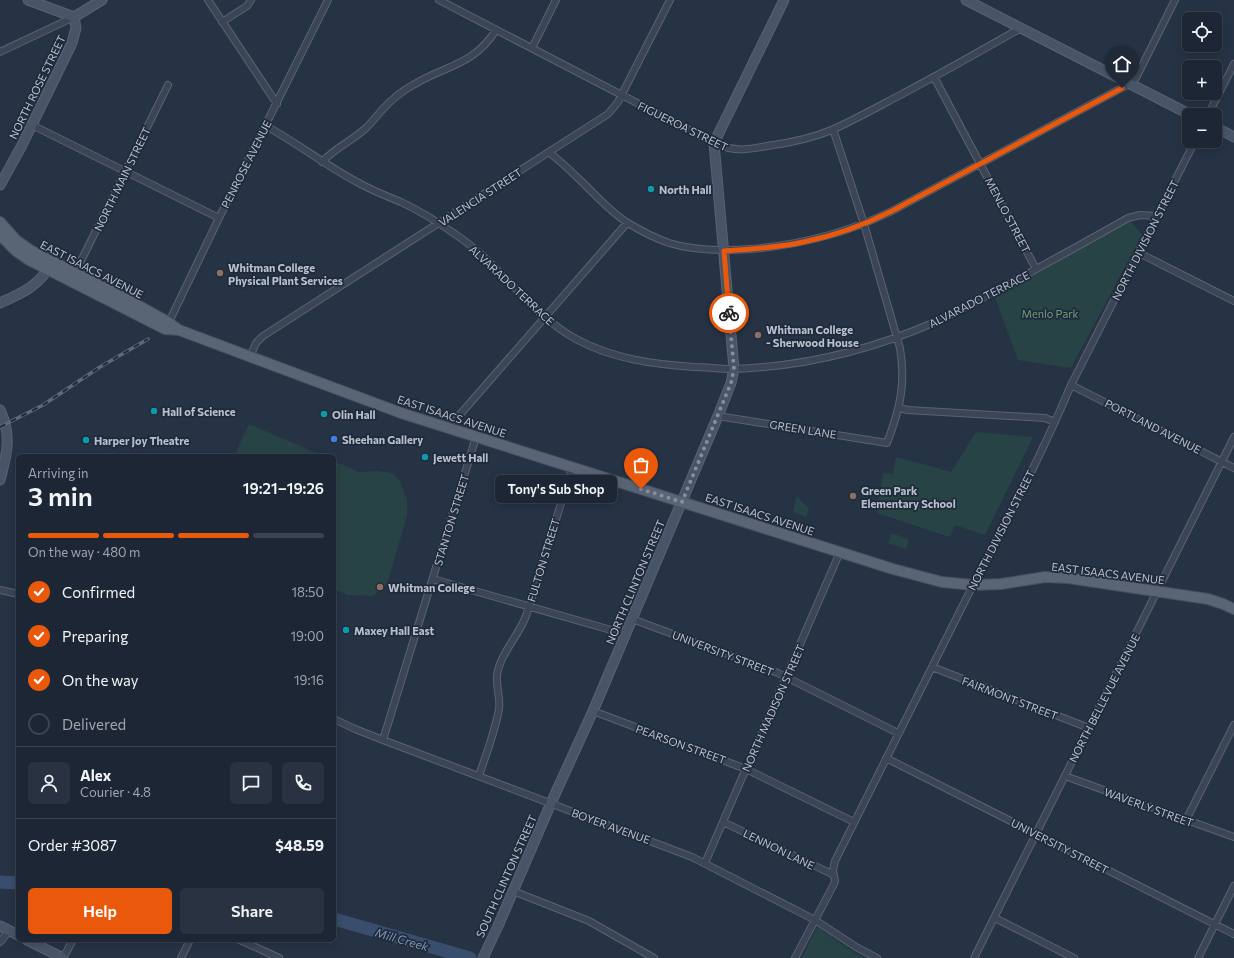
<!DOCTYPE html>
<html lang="en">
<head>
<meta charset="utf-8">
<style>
	body { margin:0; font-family:Commissioner,sans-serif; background:#293240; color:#f1f3f6; height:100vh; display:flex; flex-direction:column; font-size:15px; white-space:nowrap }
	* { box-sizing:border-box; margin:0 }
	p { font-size:13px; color:#a0a5ac }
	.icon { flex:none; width:22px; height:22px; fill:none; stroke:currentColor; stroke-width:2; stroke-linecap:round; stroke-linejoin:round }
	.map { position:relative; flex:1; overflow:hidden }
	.panel { position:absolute; left:16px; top:454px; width:320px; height:488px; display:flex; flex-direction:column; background:#1c2634; border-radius:6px; box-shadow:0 2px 10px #0003,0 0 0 1px #3a434f }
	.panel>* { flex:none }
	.buttons { position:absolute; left:1182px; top:12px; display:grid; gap:8px }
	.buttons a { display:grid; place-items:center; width:40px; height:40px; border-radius:6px; background:#1c2634; box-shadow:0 2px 10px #0003,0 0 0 1px #3a434f; font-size:20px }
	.pin { position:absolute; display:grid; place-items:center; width:34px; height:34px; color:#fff; margin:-41px -17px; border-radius:50% 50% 50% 0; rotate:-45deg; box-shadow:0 0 4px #0007 }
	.pin .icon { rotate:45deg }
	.courier { position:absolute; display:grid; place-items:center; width:40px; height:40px; margin:-20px; border:3px solid #ea580c; border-radius:50%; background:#fff; color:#222; box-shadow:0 1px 5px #0007 }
	.bubble { position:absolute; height:28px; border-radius:6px; background:#1c2634; box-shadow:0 2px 10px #0003,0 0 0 1px #3a434f; font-size:13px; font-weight:600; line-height:28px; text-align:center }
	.overview em { font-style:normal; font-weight:600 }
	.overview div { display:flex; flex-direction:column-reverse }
	.overview { display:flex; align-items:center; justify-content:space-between; height:68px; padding:0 12px }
	h1 { font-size:26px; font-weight:600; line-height:30px }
	.bar { display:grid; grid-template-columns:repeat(4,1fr); gap:6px 4px; align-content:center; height:48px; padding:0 12px }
	.bar i { height:5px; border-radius:3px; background:#3a434f }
	.bar .active { background:#ea580c }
	.bar p { grid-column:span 4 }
	.line { display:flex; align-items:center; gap:10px; padding:0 12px; border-top:1px solid #3a434f }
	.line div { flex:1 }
	.round { display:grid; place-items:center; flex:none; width:42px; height:42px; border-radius:6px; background:#293240 }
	ol { padding:0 12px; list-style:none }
	li { display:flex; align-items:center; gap:12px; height:44px }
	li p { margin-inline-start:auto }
	li .icon { padding:4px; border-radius:50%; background:#ea580c; color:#fff; stroke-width:4 }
	li:last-child { color:#a0a5ac }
	li i { width:22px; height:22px; border:2px solid #3a434f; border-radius:50% }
	.button { display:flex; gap:8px; margin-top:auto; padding:8px 12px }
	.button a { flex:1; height:46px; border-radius:6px; background:#ea580c; color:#fff; font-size:16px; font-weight:600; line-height:46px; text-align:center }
	.button a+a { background:#293240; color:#f1f3f6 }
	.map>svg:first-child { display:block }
	.green { fill:#284346 }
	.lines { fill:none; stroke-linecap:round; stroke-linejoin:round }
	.river { stroke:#394e6d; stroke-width:13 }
	.street-casing { stroke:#596372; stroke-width:8 }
	.secondary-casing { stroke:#596372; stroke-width:11 }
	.primary-casing { stroke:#444e5e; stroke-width:12 }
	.street { stroke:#3b4555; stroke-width:6 }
	.secondary { stroke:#485468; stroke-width:9 }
	.primary { stroke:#596475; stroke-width:10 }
	.rail-casing { stroke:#5c697c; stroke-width:3.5 }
	.rail { stroke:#1f2a3a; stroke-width:2; stroke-dasharray:6; stroke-linecap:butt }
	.done { stroke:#858f9e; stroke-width:4; stroke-dasharray:0 7.2 }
	.route { stroke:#ea580c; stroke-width:5 }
	.culture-dot { fill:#0f9aa8; stroke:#1f2a3a; stroke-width:1.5 }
	.education-dot { fill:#8d6e63; stroke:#1f2a3a; stroke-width:1.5 }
	.shop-dot { fill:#3f7fe0; stroke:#1f2a3a; stroke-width:1.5 }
	.labels { text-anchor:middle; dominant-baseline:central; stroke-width:3.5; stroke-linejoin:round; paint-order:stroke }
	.street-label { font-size:11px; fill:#b8c0ce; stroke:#1f2a3a }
	.poi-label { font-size:11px; font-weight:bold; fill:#b8c0ce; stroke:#1f2a3a; text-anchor:start }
	.park-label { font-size:11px; fill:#6ea07a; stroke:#1f2a3a }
	.water-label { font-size:12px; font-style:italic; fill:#7e96b7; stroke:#1f2a3a }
</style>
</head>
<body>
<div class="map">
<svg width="1234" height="958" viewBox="0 0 1234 958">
	<rect width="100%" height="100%" fill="#263345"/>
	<!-- green -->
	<path class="green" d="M1128 218 1142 235 1071 368 1018 360 993 292Z
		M249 424 323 456H234Z
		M976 432 1033 437 985 535 955 525 949 537 877 513 883 473 893 474 896 457 951 472Z
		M334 461 359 472 378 471 392 473 400 481 407 499V516L387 584 373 596 348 595 334 589Z
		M797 496 809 509 806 517 793 512Z
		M891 533 909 539 906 549 888 543Z
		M817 927 855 953 864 958H802Z"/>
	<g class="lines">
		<!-- river -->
		<path class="river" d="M0 882 18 883
			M334 919 470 958"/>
		<defs>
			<path id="street" d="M208 0 277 104
				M439 0 714 143C735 152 746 150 767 146 790 143 813 138 834 129 858 118 881 105 904 93 944 72 982 50 1021 28
				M222 22 247 6 251 0
				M532 48 556 0
				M0 52 74 17
				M934 77 1036 269
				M1208 115 1234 64
				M32 125 219 218
				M266 126C297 143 325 165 357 182 371 190 386 196 401 202 420 211 438 222 455 234 473 246 488 260 503 276 526 299 547 323 576 339 613 359 652 364 694 367 706 367 720 369 732 369 802 367 871 350 935 322 956 313 976 301 996 291 1040 267 1084 243 1128 218L1140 215 1157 216
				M549 152C560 161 571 171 581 181 596 195 610 212 628 223 641 231 655 238 669 243 695 251 723 251 750 249 800 245 847 233 892 211L1129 84 1136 78 1175 0
				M322 162C336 147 352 141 366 128 372 122 377 116 382 110 391 100 402 91 413 85 446 65 473 66 496 30
				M1139 253 1234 301
				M75 273 168 85
				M168 324 219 218 328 0
				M250 357 256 343 263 336 608 114 618 102 670 0
				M1071 385 1234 468
				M899 408 908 410 1045 418 1055 422
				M718 416 887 443C900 409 906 384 900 348L864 224 833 129
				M451 429 457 418 627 223
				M433 579 625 634
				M0 590 18 594
				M632 619 778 673 898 733
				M932 667 1089 728
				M593 711 746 769 854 822
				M334 719 355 729 383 740 692 857 815 920 856 947 877 958
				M383 740 476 437
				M886 758 1234 934
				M479 776C486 754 495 732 499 709 501 696 494 683 498 670 503 650 519 635 526 616L572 468
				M1065 776 1234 837
				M1186 820 1234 725
				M723 822 834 875
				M705 863 840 552
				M513 891 589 921 654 958
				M995 918 1074 958
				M240 940 279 958
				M0 942 9 931
				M63 958 73 940
				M181 958 190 940
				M795 958 834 884 835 881 833 870 835 861 965 601C1002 530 1040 459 1071 385L1195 141
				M974 958 1234 437
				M1198 958 1234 886"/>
			<path id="secondary" d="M28 0 74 17
				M966 0 1191 115
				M74 17 102 0
				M1215 127 1234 137
				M0 185 21 147 72 43 76 28 74 17
				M0 303C22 293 39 286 52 263
				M0 410C12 435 7 454 0 480
				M0 926 18 935
				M27 940 63 958
				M483 958 498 926 551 803 593 711 718 416 731 383 734 369 714 143 784 0"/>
			<path id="primary" d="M0 222 16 240 30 250 119 295 168 322 179 330
				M0 235 16 251 29 260 165 329 179 330 401 413 893 569 942 582 973 585 1001 584 1045 577 1068 578 1208 599 1223 604 1234 609"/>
		</defs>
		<!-- street casing -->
		<use href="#street" class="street-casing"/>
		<!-- secondary casing -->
		<use href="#secondary" class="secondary-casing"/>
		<!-- primary casing -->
		<use href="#primary" class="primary-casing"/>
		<!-- street -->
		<use href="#street" class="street"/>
		<!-- secondary -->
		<use href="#secondary" class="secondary"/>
		<!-- primary -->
		<use href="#primary" class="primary"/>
		<defs>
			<path id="rail" d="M0 427 43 405 100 367 148 339"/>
		</defs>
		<!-- rail casing -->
		<use href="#rail" class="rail-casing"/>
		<!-- rail -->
		<use href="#rail" class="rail"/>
	</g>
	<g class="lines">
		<!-- done -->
		<path class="done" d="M641 489 682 502 731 383 734 369 729 313"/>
		<!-- route -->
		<path class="route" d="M729 313 724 251C750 249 777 248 803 242 834 236 864 225 892 211L1122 88"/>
	</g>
	<!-- markers -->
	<g class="culture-dot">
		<circle cx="651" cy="189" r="4"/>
		<circle cx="154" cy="411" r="4"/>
		<circle cx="324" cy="414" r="4"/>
		<circle cx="86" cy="440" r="4"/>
		<circle cx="425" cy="457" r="4"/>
		<circle cx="346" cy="630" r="4"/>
	</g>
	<g class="education-dot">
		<circle cx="220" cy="273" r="4"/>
		<circle cx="758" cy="335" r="4"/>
		<circle cx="853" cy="496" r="4"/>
		<circle cx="380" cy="587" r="4"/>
	</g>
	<circle class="shop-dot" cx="334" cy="439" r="4"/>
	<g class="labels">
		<!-- street labels -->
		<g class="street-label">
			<text transform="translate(37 87) rotate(-64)">NORTH ROSE STREET</text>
			<text transform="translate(683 126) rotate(26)">FIGUEROA STREET</text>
			<text transform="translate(246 164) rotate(-63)">PENROSE AVENUE</text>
			<text transform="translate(122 179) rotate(-64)">NORTH MAIN STREET</text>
			<text transform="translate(480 197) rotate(-33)">VALENCIA STREET</text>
			<text transform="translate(1008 215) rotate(62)">MENLO STREET</text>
			<text transform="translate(1145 240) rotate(-63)">NORTH DIVISION STREET</text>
			<text transform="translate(92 269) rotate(27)">EAST ISAACS AVENUE</text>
			<text transform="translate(512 285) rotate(43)">ALVARADO TERRACE</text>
			<text transform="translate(979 299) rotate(-27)">ALVARADO TERRACE</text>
			<text transform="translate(452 416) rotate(18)">EAST ISAACS AVENUE</text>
			<text transform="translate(1153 426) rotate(27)">PORTLAND AVENUE</text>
			<text transform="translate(803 429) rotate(9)">GREEN LANE</text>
			<text transform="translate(760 514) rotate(18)">EAST ISAACS AVENUE</text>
			<text transform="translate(451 520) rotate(-73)">STANTON STREET</text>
			<text transform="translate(1001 530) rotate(-63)">NORTH DIVISION STREET</text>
			<text transform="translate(543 560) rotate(-73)">FULTON STREET</text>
			<text transform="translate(1108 573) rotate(7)">EAST ISAACS AVENUE</text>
			<text transform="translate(635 582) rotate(-67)">NORTH CLINTON STREET</text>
			<text transform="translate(723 653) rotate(21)">UNIVERSITY STREET</text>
			<text transform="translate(1010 698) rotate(21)">FAIRMONT STREET</text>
			<text transform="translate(1104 698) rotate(-63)">NORTH BELLEVUE AVENUE</text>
			<text transform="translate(773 708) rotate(-66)">NORTH MADISON STREET</text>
			<text transform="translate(681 744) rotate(20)">PEARSON STREET</text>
			<text transform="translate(1149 807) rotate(20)">WAVERLY STREET</text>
			<text transform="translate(611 826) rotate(20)">BOYER AVENUE</text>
			<text transform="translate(1060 846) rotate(27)">UNIVERSITY STREET</text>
			<text transform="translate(779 849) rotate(26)">LENNON LANE</text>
			<text transform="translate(506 876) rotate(-66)">SOUTH CLINTON STREET</text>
		</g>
		<!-- poi labels -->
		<g class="poi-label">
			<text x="659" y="189">North Hall</text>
			<text x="228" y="267">Whitman College<tspan x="228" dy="13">Physical Plant Services</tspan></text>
			<text x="766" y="329">Whitman College<tspan x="766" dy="13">- Sherwood House</tspan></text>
			<text x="162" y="411">Hall of Science</text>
			<text x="332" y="414">Olin Hall</text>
			<text x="342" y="439">Sheehan Gallery</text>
			<text x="94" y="440">Harper Joy Theatre</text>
			<text x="433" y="457">Jewett Hall</text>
			<text x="861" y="490">Green Park<tspan x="861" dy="13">Elementary School</tspan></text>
			<text x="388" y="587">Whitman College</text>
			<text x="354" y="630">Maxey Hall East</text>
		</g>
		<!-- park labels -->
		<g class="park-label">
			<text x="1050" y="313">Menlo Park</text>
		</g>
		<!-- water labels -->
		<g class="water-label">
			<text transform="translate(402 939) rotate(16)">Mill Creek</text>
		</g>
	</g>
</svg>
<div class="buttons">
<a><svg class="icon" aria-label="locate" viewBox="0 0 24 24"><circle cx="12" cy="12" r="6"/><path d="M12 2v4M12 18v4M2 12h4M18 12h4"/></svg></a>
<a>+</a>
<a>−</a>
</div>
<div class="pin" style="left:641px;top:489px;background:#ea580c"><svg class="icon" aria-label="bag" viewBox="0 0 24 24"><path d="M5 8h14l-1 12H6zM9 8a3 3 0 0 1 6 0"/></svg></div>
<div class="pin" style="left:1122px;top:88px;background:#1f2937"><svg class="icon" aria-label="home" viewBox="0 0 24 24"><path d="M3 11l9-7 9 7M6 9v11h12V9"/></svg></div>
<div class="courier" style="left:729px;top:313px"><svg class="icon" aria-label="bike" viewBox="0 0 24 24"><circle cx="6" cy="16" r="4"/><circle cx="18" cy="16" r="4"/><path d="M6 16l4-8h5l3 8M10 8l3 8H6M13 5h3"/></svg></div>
<div class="bubble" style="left:495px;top:475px;width:122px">Tony's Sub Shop</div>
<section class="panel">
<div class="overview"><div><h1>3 min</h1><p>Arriving in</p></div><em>19:21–19:26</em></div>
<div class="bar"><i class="active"></i><i class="active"></i><i class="active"></i><i></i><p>On the way · 480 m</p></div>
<ol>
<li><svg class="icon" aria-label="check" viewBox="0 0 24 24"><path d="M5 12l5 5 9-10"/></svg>Confirmed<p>18:50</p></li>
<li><svg class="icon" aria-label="check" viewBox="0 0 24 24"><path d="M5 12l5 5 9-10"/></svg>Preparing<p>19:00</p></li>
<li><svg class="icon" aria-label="check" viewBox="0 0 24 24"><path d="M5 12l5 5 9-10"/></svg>On the way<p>19:16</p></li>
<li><i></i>Delivered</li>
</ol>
<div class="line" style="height:72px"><a class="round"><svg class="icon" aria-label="person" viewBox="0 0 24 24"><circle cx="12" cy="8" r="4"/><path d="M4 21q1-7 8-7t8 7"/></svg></a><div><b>Alex</b><p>Courier · 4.8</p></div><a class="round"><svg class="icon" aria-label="chat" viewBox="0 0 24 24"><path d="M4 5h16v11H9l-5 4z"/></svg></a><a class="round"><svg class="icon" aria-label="phone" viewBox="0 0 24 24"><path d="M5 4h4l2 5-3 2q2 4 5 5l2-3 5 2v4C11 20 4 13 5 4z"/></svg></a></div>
<div class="line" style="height:52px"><div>Order #3087</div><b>$48.59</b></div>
<div class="button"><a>Help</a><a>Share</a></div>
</section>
</div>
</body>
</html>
